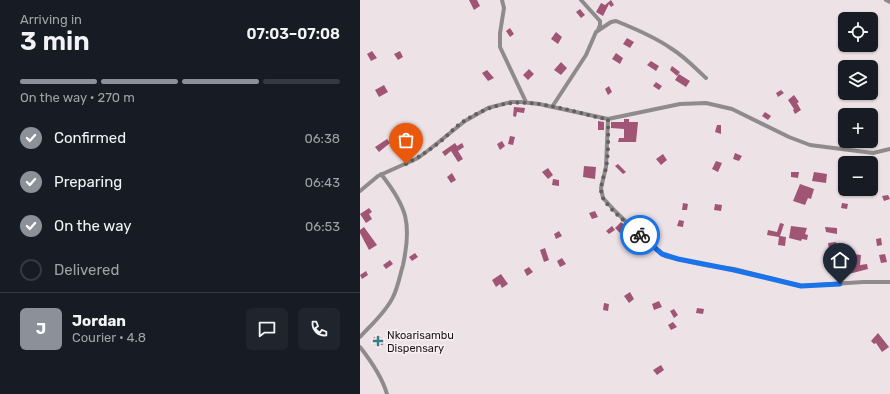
<!DOCTYPE html>
<html lang="en">
<head>
<meta charset="utf-8">
<style>
	body { margin:0; font-family:Rubik,sans-serif; background:#20242c; color:#f1f3f6; height:100vh; display:flex; flex-direction:column; font-size:15px; white-space:nowrap }
	* { box-sizing:border-box; margin:0 }
	p { font-size:13px; color:#9ea1a6 }
	.icon { flex:none; width:22px; height:22px; fill:none; stroke:currentColor; stroke-width:2; stroke-linecap:round; stroke-linejoin:round }
	.map { position:relative; flex:1; overflow:hidden }
	.panel { display:flex; flex-direction:column; background:#171b24; width:360px }
	.panel>* { flex:none }
	.controls { position:absolute; left:478px; top:12px; display:grid; gap:8px }
	.controls a { display:grid; place-items:center; width:40px; height:40px; border-radius:6px; background:#171b24; box-shadow:0 1px 3px #0004; font-size:20px }
	.pin { position:absolute; display:grid; place-items:center; width:34px; height:34px; color:#fff; margin:-41px -17px; border-radius:50% 50% 50% 0; rotate:-45deg; box-shadow:0 0 4px #0007 }
	.pin .icon { rotate:45deg }
	.courier { position:absolute; display:grid; place-items:center; width:40px; height:40px; margin:-20px; border:3px solid #1a73e8; border-radius:50%; background:#fff; color:#222; box-shadow:0 1px 5px #0007 }
	.headline em { font-style:normal; font-weight:600 }
	.headline div { display:flex; flex-direction:column-reverse }
	.headline { display:flex; align-items:center; justify-content:space-between; height:68px; padding:0 20px }
	h1 { font-size:26px; font-weight:600; line-height:30px }
	.bar { display:grid; grid-template-columns:repeat(4,1fr); gap:6px 4px; align-content:center; height:48px; padding:0 20px }
	.bar i { height:5px; border-radius:3px; background:#363941 }
	.bar .selected { background:#8c9099 }
	.bar p { grid-column:span 4 }
	.line { display:flex; align-items:center; gap:10px; padding:0 20px; border-top:1px solid #363941 }
	.line div { flex:1 }
	.round { display:grid; place-items:center; flex:none; width:42px; height:42px; border-radius:6px; background:#20242c }
	ol { padding:0 20px; list-style:none }
	li { display:flex; align-items:center; gap:12px; height:44px }
	li p { margin-inline-start:auto }
	li .icon { padding:4px; border-radius:50%; background:#8c9099; color:#fff; stroke-width:4 }
	li:last-child { color:#9ea1a6 }
	li i { width:22px; height:22px; border:2px solid #363941; border-radius:50% }
	main { display:flex; flex:1; min-height:0 }
	.map>svg:first-child { display:block }
	.building { fill:#a05575 }
	.lines { fill:none; stroke-linecap:round; stroke-linejoin:round }
	.minor { stroke:#8f8b8d; stroke-width:4 }
	.done { stroke:#645e60; stroke-width:4; stroke-dasharray:0 7.2 }
	.route { stroke:#1a73e8; stroke-width:5 }
	.poi-dot { fill:#357e83; stroke:#faeff3; stroke-width:1.5 }
	.labels { text-anchor:middle; dominant-baseline:central; stroke-width:3; stroke-linejoin:round; paint-order:stroke }
	.poi-label { font-size:11px; fill:#1b1718; stroke:#faeff3; text-anchor:start }
</style>
</head>
<body>
<main>
<section class="panel">
<div class="headline"><div><h1>3 min</h1><p>Arriving in</p></div><em>07:03–07:08</em></div>
<div class="bar"><i class="selected"></i><i class="selected"></i><i class="selected"></i><i></i><p>On the way · 270 m</p></div>
<ol>
<li><svg class="icon" aria-label="check" viewBox="0 0 24 24"><path d="M5 12l5 5 9-10"/></svg>Confirmed<p>06:38</p></li>
<li><svg class="icon" aria-label="check" viewBox="0 0 24 24"><path d="M5 12l5 5 9-10"/></svg>Preparing<p>06:43</p></li>
<li><svg class="icon" aria-label="check" viewBox="0 0 24 24"><path d="M5 12l5 5 9-10"/></svg>On the way<p>06:53</p></li>
<li><i></i>Delivered</li>
</ol>
<div class="line" style="height:72px"><b class="round" style="background:#8c9099;color:#fff">J</b><div><b>Jordan</b><p>Courier · 4.8</p></div><a class="round"><svg class="icon" aria-label="chat" viewBox="0 0 24 24"><path d="M4 5h16v11H9l-5 4z"/></svg></a><a class="round"><svg class="icon" aria-label="phone" viewBox="0 0 24 24"><path d="M5 4h4l2 5-3 2q2 4 5 5l2-3 5 2v4C11 20 4 13 5 4z"/></svg></a></div>
</section>
<div class="map">
<svg width="530" height="394" viewBox="0 0 530 394">
	<rect width="100%" height="100%" fill="#ede2e6"/>
	<!-- building -->
	<path class="building" d="M109 0H117L120 6 114 10Z
		M251 0 254 5 251 7 249 4 243 16 236 12 241 3 245 5Z
		M220 9 225 15 221 18 216 12Z
		M150 28 154 34 150 37 146 31Z
		M196 32 202 37 198 44 191 39Z
		M267 38 274 42 270 48 263 44Z
		M12 51 17 58 11 61 7 54Z
		M40 51 43 57 38 60 34 54Z
		M256 53 263 58 260 64 252 59Z
		M291 61 299 66 296 71 287 65Z
		M201 62 207 68 201 75 194 70Z
		M312 66 320 72 317 76 310 70Z
		M169 69 174 74 168 80 163 75Z
		M127 70 134 78 128 81 122 73Z
		M319 74 330 81 326 87 315 80Z
		M296 82 302 86 299 90 293 86Z
		M24 85 28 92 19 97 15 90Z
		M249 86 252 92 248 95 245 89Z
		M421 90 424 93 418 97 416 93Z
		M434 95 439 102 437 103 441 110 435 114 433 110 434 109 428 100Z
		M154 107 165 108 164 113 157 112 156 117 153 116Z
		M405 112 411 116 408 120 402 116Z
		M264 119H269V122H278L276 142H258L259 138H264V129L251 128V122H264Z
		M238 121 244 122V130H238Z
		M357 125H361V134L355 132Z
		M150 136 155 137 153 145 148 144Z
		M27 139 30 143 19 152 15 147Z
		M142 141 145 146 140 150 137 144Z
		M95 143 97 146 102 143 104 147 98 151 103 159 98 162 91 151 85 156 82 152Z
		M375 153 382 156 379 161 373 159Z
		M303 154 307 160 301 165 296 159Z
		M356 161 362 163 358 172 352 169Z
		M258 164 266 172 263 174 255 166Z
		M224 166 236 167 235 179 223 177Z
		M188 168 193 175 188 179 182 172Z
		M431 172H439L438 178 431 177Z
		M454 172 467 174 466 183 452 181Z
		M92 173 96 180 91 183 87 177Z
		M193 179 199 180V186L192 185Z
		M440 184 454 189 451 199 448 198 445 205 433 201Z
		M528 195 530 199 524 201 522 196Z
		M323 203 328 204 327 210H322Z
		M482 203 488 204 487 209 481 208Z
		M355 204 362 205 361 211 354 210Z
		M9 208 12 212 9 214 12 219 6 223 0 214Z
		M235 211 238 217 232 219 229 213Z
		M319 220 324 221 323 227 317 226Z
		M261 222 269 229 263 236 255 228Z
		M289 222 296 227 292 232 286 228Z
		M420 223 424 224 420 236 426 237 425 246 418 245 419 237 407 235 408 230 417 232Z
		M252 226 255 230 249 234 246 231Z
		M431 226 447 228 445 234 448 235 447 240 442 239 441 241 429 238Z
		M4 227 17 245 9 250 0 233V230Z
		M465 227 477 228V234L466 232Z
		M199 231 202 236 196 239 194 234Z
		M268 237 276 239 274 245 267 243Z
		M521 238 522 245 517 246 516 239Z
		M476 242 477 247 469 249 468 243Z
		M185 248 189 260 184 262 180 250Z
		M55 253 58 257 52 261 49 257Z
		M493 254 501 255 500 265 507 264 508 269 485 275 484 269 492 268Z
		M525 254 527 262 521 263 519 255Z
		M482 256V261L475 262 474 258Z
		M202 258 206 264 200 267 197 261Z
		M30 260 33 264 26 269 23 265Z
		M169 267 173 272 167 276 164 270Z
		M6 271 8 275 2 279 0 275Z
		M141 274 148 284 142 288 140 284 136 287 132 280Z
		M270 292 274 299 269 303 264 296Z
		M299 301 302 307 294 310 292 304Z
		M244 303 249 304 248 311 243 310Z
		M337 308 344 309 343 314 336 313Z
		M314 309 318 315 314 318 310 311Z
		M313 322 317 327 311 330 308 325Z
		M518 333 529 347 522 352 516 343 514 344 511 341Z
		M20 335 24 344 16 347 13 338Z
		M301 365 304 370 297 375 293 370Z"/>
	<g class="lines">
		<!-- minor -->
		<path class="minor" d="M142 0 144 8 140 33V47L166 102
			M221 0 240 21V25L238 30
			M526 0 530 2
			M192 107 226 55 236 32 251 22 256 21C276 29 295 37 312 49 325 57 335 68 346 78
			M248 119 246 167 241 188 243 198 256 212 281 236 305 256 345 265 374 269 441 286 503 282H530
			M0 191 18 176 58 158 70 149 105 121 128 108 151 102H161L179 104 248 119 320 104 346 103 372 109 429 137 450 145 513 153 530 149
			M0 337C11 325 26 312 33 297 38 287 40 275 43 265 52 223 47 207 21 174
			M0 347C11 361 22 377 27 394"/>
	</g>
	<g class="lines">
		<!-- done -->
		<path class="done" d="M46 164C59 157 70 150 81 141 89 134 96 126 104 121 147 94 172 102 218 112 228 115 238 118 248 119 248 135 249 152 246 168 244 177 238 189 243 198 251 212 268 223 280 235"/>
		<!-- route -->
		<path class="route" d="M280 235 302 254 318 259 374 270 441 286 480 284"/>
	</g>
	<!-- markers -->
	<path class="poi-dot" d="M16 335h4v4h4v4h-4v4h-4v-4h-4v-4h4z"/>
	<g class="labels">
		<!-- poi labels -->
		<g class="poi-label">
			<text x="27" y="335">Nkoarisambu<tspan x="27" dy="13">Dispensary</tspan></text>
		</g>
	</g>
</svg>
<div class="controls">
<a><svg class="icon" aria-label="locate" viewBox="0 0 24 24"><circle cx="12" cy="12" r="6"/><path d="M12 2v4M12 18v4M2 12h4M18 12h4"/></svg></a>
<a><svg class="icon" aria-label="layers" viewBox="0 0 24 24"><path d="M12 4l9 5-9 5-9-5zM3 14l9 5 9-5"/></svg></a>
<a>+</a>
<a>−</a>
</div>
<div class="pin" style="left:46px;top:164px;background:#ea580c"><svg class="icon" aria-label="bag" viewBox="0 0 24 24"><path d="M5 8h14l-1 12H6zM9 8a3 3 0 0 1 6 0"/></svg></div>
<div class="pin" style="left:480px;top:284px;background:#1f2937"><svg class="icon" aria-label="home" viewBox="0 0 24 24"><path d="M3 11l9-7 9 7M6 9v11h12V9"/></svg></div>
<div class="courier" style="left:280px;top:235px"><svg class="icon" aria-label="bike" viewBox="0 0 24 24"><circle cx="6" cy="16" r="4"/><circle cx="18" cy="16" r="4"/><path d="M6 16l4-8h5l3 8M10 8l3 8H6M13 5h3"/></svg></div>
</div>
</main>
</body>
</html>
